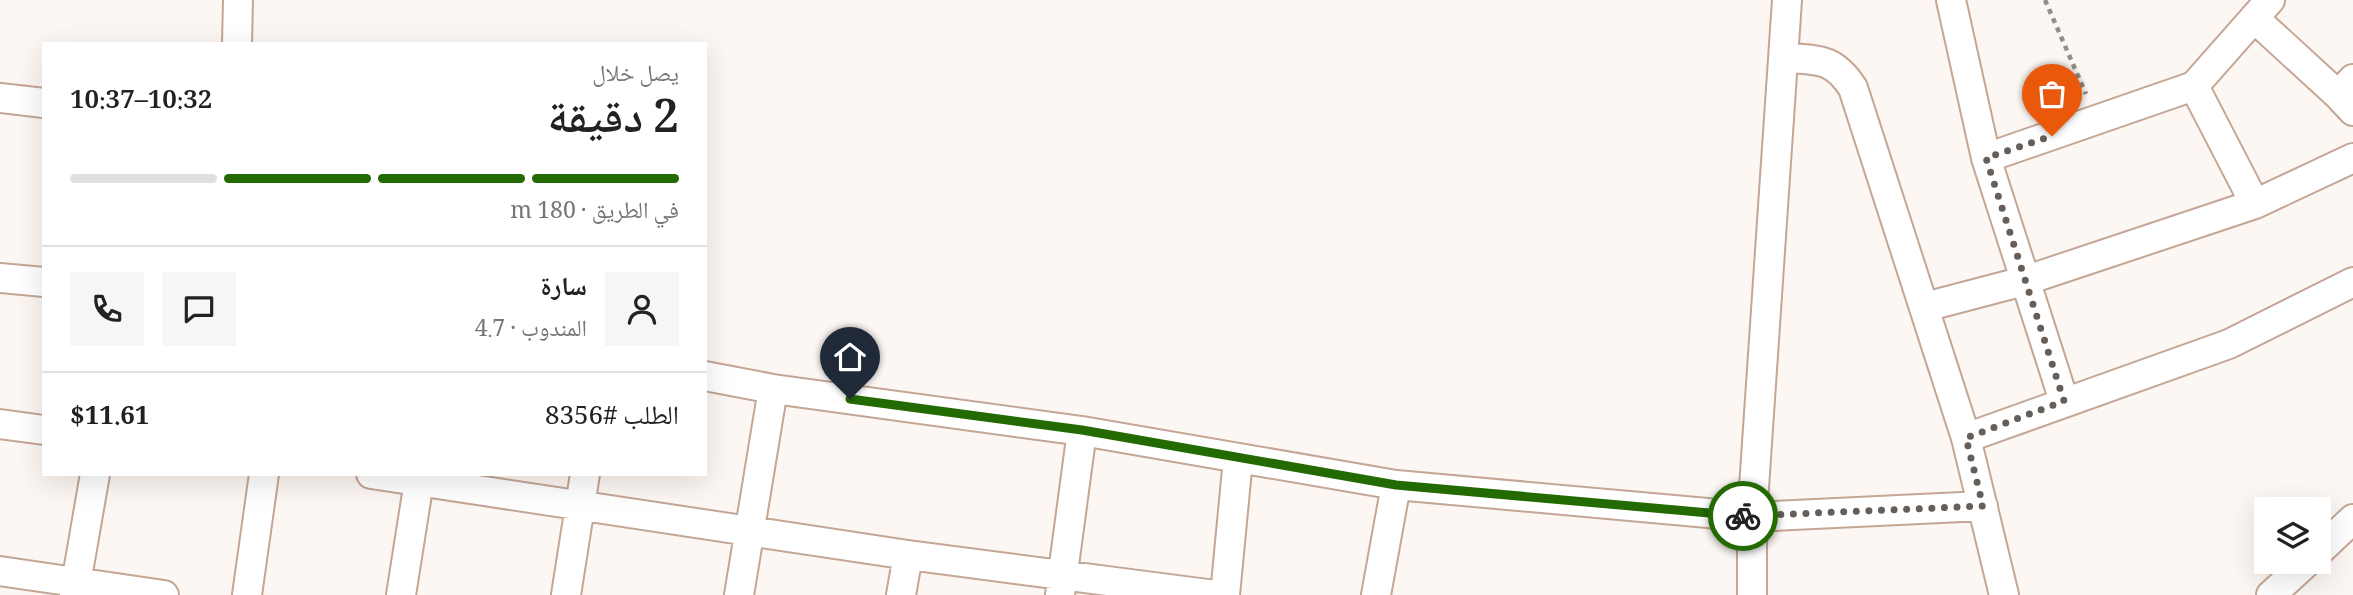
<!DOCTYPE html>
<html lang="ar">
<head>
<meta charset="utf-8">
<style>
	body { margin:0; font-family:Georgia,"Noto Naskh Arabic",serif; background:#f6f6f6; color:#222; direction:rtl; height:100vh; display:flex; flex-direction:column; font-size:26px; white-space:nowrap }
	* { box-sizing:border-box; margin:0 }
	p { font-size:23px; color:#767676 }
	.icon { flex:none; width:38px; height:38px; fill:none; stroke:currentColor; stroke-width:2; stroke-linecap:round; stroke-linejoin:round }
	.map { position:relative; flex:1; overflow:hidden; direction:ltr }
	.side { position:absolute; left:42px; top:42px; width:665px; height:434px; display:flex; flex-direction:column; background:#fff; border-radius:0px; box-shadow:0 7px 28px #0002; direction:rtl }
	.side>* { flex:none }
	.buttons { position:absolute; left:2254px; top:497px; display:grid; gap:14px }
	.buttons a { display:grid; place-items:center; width:77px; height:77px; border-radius:0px; background:#fff; box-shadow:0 7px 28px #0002; font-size:35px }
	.pin { position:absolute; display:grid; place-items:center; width:60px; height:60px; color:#fff; margin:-72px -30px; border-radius:50% 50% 50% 0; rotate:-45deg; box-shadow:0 0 7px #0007 }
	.pin .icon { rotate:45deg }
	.courier { position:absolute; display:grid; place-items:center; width:70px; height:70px; margin:-35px; border:5px solid #236a03; border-radius:50%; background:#fff; color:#222; box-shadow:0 2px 9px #0007 }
	.overview em { font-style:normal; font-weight:600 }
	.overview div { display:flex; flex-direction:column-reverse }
	.overview { display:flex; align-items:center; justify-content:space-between; height:119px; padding:0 28px }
	h1 { font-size:46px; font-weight:600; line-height:52px }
	.bar { display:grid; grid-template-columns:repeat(4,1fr); gap:10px 7px; align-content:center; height:84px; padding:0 28px }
	.bar i { height:9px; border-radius:5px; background:#e0e0e0 }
	.bar .current { background:#236a03 }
	.bar p { grid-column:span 4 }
	.line { display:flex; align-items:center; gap:18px; padding:0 28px; border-top:2px solid #e0e0e0 }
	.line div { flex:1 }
	.round { display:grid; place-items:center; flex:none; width:74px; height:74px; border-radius:0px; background:#f6f6f6 }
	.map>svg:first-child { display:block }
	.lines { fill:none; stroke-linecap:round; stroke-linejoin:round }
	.minor-casing { stroke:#c4a695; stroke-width:32 }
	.path { stroke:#948c87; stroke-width:4.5; stroke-dasharray:5 5; stroke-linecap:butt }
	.minor { stroke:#fff; stroke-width:28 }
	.done { stroke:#665e59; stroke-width:7; stroke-dasharray:0 12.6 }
	.route { stroke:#236a03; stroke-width:9 }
</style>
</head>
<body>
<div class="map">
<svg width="2353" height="595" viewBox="0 0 2353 595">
	<rect width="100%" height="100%" fill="#fdf7f3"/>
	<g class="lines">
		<defs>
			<path id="minor" d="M1951 0 1986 158 2064 401
				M2254 18 2338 95
				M237 44 238 0
				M1784 58C1817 60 1833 57 1853 88L1966 438 2004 595
				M2353 79 2338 95 2353 111
				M2194 86 2255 204
				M0 98 44 103
				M1986 158 2194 86 2270 0
				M0 278 44 282
				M1925 307 2024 281 2255 204 2353 158
				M705 376 773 389 1082 431 1396 485 1752 517 1983 506
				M0 424 44 430
				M1966 438 2229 344 2353 282
				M371 474 908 555 1215 595
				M2319 551 2353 519
				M0 571 164 595
				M74 595 95 474
				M247 595 264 474
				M401 595 419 481
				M566 595 585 474
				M739 595 773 389
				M901 595 908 555
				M1060 595 1082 431
				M1225 595 1238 459
				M1376 595 1396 485
				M1752 595V517L1787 0
				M2271 595 2307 562"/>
		</defs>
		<!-- minor casing -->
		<use href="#minor" class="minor-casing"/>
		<!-- path -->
		<path class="path" d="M2045 0 2086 94"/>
		<!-- minor -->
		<use href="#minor" class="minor"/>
	</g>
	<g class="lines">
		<!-- done -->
		<path class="done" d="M1743 516 1983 506 1966 438 2064 401 1986 158 2052 136"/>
		<!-- route -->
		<path class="route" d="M850 399 1082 430 1396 485 1743 516"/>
	</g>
</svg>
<div class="buttons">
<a><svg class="icon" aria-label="layers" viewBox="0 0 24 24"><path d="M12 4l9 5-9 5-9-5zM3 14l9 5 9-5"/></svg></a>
</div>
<div class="pin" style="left:2052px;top:136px;background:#ea580c"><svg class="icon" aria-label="bag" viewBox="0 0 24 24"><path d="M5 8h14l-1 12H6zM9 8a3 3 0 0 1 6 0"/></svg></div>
<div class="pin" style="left:850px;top:399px;background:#1f2937"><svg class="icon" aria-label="home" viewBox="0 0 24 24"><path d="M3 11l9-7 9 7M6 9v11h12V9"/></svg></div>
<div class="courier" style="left:1743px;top:516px"><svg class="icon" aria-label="bike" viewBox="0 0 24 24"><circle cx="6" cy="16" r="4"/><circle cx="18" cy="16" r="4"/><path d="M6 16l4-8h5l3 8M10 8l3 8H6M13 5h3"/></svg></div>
<section class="side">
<div class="overview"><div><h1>2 دقيقة</h1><p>يصل خلال</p></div><em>10:32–10:37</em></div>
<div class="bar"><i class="current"></i><i class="current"></i><i class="current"></i><i></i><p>في الطريق · 180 m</p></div>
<div class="line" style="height:126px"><a class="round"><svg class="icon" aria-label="person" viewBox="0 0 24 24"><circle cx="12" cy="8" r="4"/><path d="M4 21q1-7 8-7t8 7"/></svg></a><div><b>سارة</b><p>المندوب · 4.7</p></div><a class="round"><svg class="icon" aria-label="chat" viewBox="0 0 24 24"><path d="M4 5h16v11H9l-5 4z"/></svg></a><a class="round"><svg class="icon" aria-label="phone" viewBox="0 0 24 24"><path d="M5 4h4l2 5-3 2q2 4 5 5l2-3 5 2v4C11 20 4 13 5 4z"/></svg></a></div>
<div class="line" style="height:91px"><div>الطلب #8356</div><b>$11.61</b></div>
</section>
</div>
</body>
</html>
